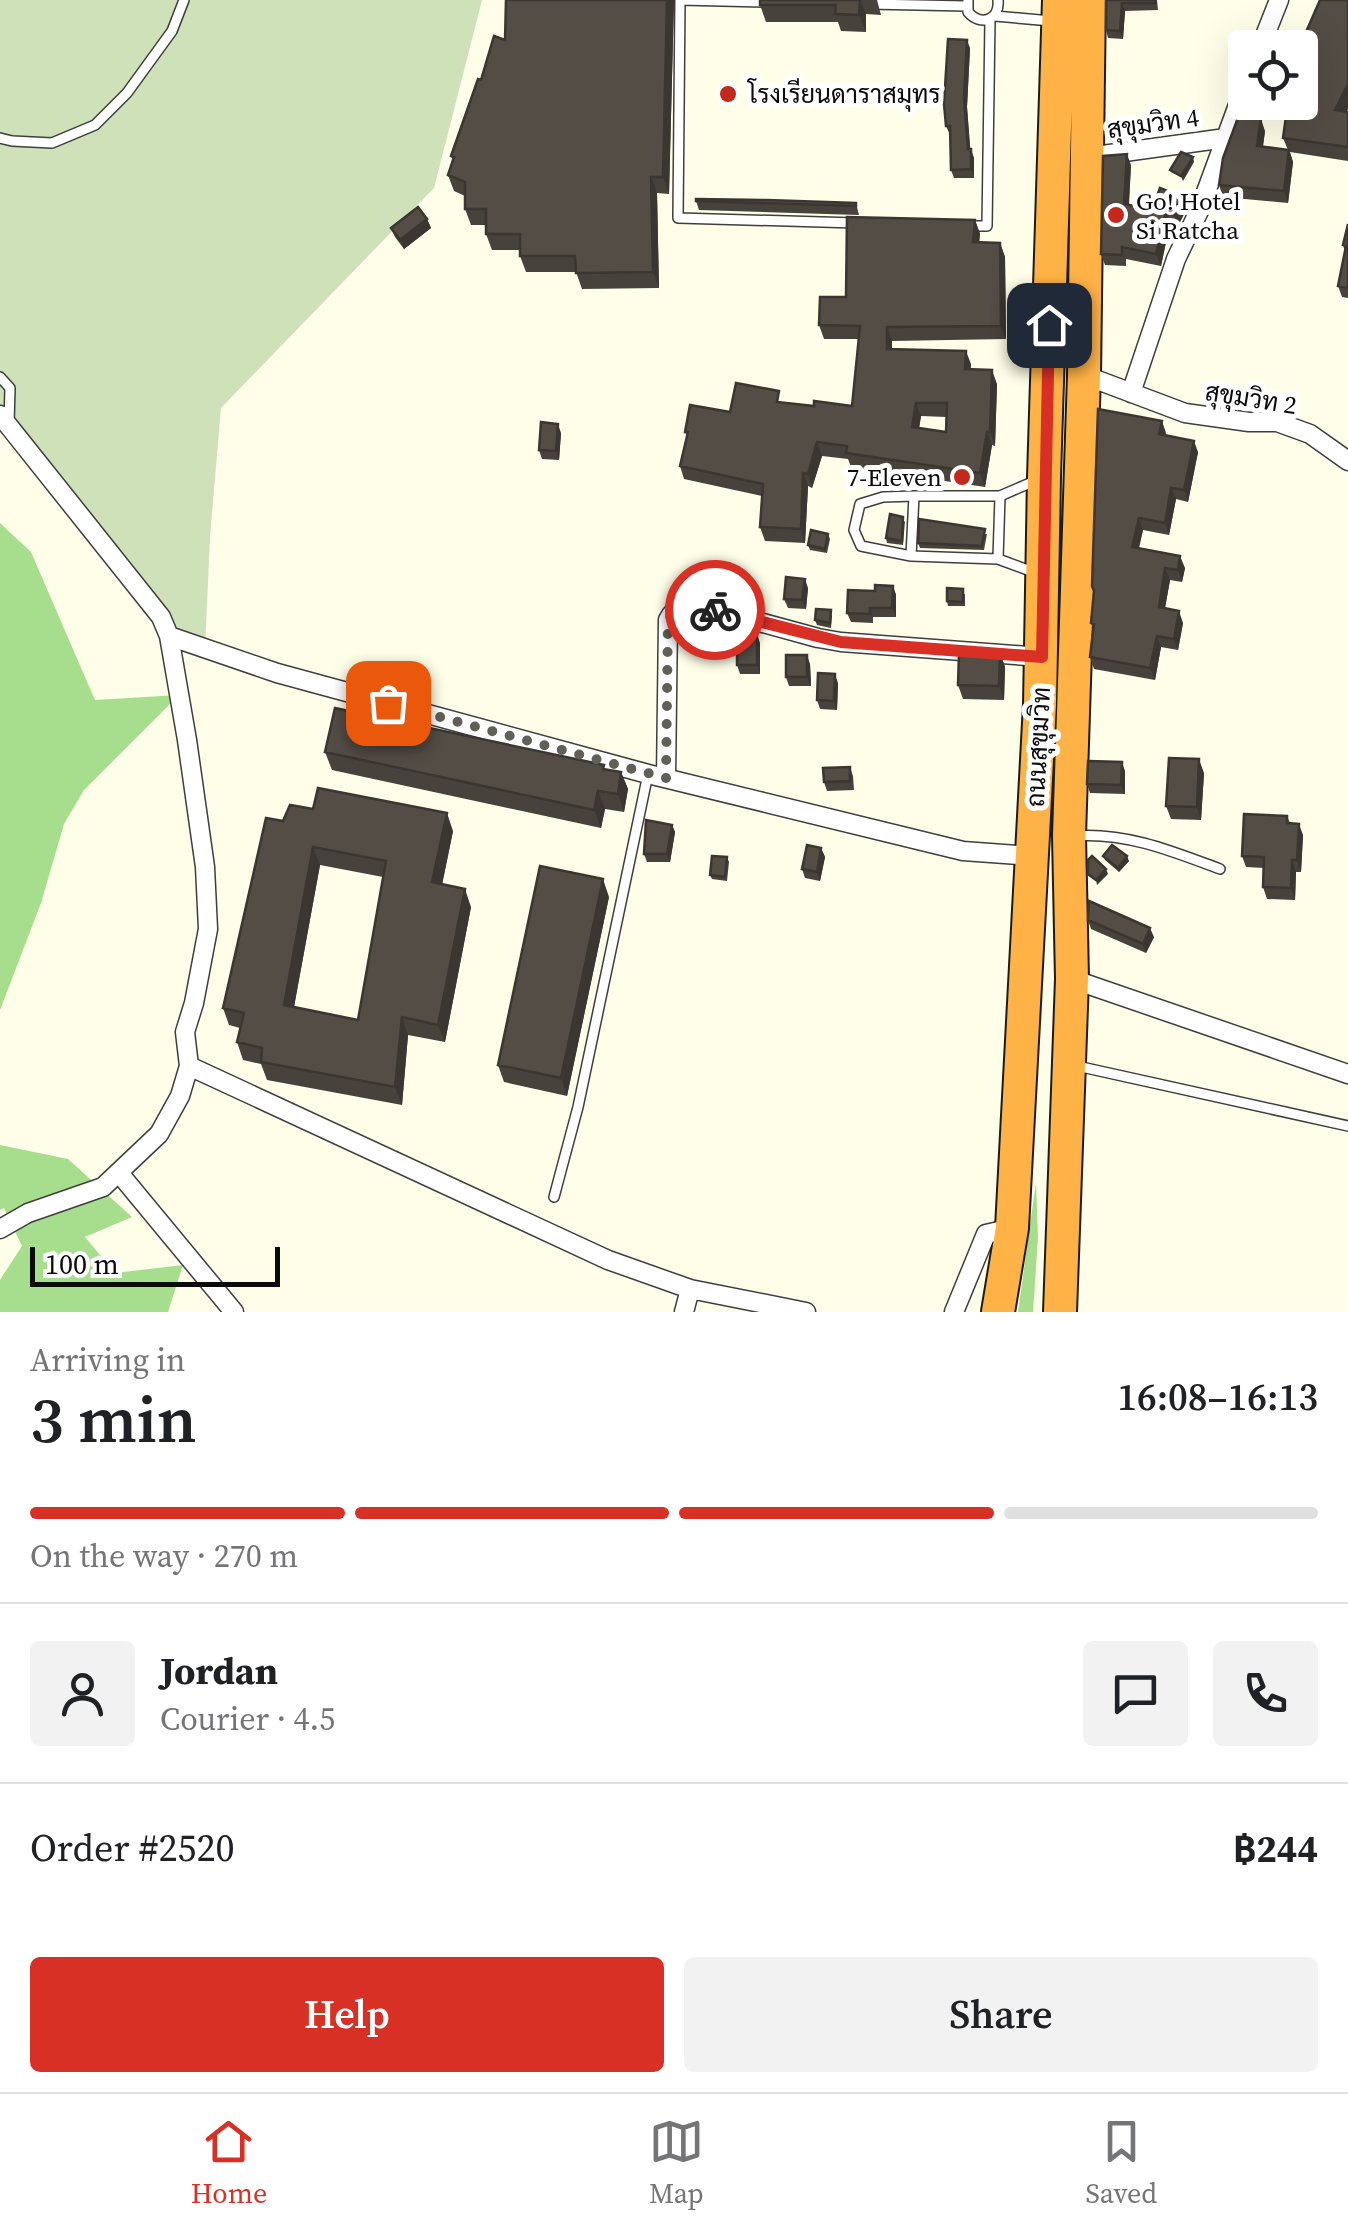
<!DOCTYPE html>
<html lang="en">
<head>
<meta charset="utf-8">
<style>
	body { margin:0; font-family:"Source Serif 4",Sarabun,serif; background:#f2f2f2; color:#202124; height:100vh; display:flex; flex-direction:column; font-size:38px; white-space:nowrap }
	* { box-sizing:border-box; margin:0 }
	p { font-size:32px; color:#757577 }
	.icon { flex:none; width:55px; height:55px; fill:none; stroke:currentColor; stroke-width:2; stroke-linecap:round; stroke-linejoin:round }
	.map { position:relative; height:1312px; overflow:hidden }
	.sheet { display:flex; flex-direction:column; background:#fff; flex:1 }
	.sheet>* { flex:none }
	.fabs { position:absolute; left:1228px; top:30px; display:grid; gap:20px }
	.fabs a { display:grid; place-items:center; width:90px; height:90px; border-radius:10px; background:#fff; box-shadow:0 10px 40px #0002; font-size:50px }
	.scale { position:absolute; left:30px; bottom:25px; width:250px; box-sizing:border-box; padding-left:10px; border:5px solid #0b0b0b; border-top:0; font-size:28px; line-height:35px; white-space:nowrap; color:#0b0b0b; -webkit-text-stroke:8px #fff; paint-order:stroke }
	.pin { position:absolute; display:grid; place-items:center; width:85px; height:85px; color:#fff; margin:-42px; border-radius:20px; box-shadow:0 5px 15px #0006 }
	.courier { position:absolute; display:grid; place-items:center; width:100px; height:100px; margin:-50px; border:8px solid #d93025; border-radius:50%; background:#fff; color:#222; box-shadow:0 2px 12px #0007 }
	.head em { font-style:normal; font-weight:600 }
	.head div { display:flex; flex-direction:column-reverse }
	.head { display:flex; align-items:center; justify-content:space-between; height:170px; padding:0 30px }
	h1 { font-size:65px; font-weight:600; line-height:75px }
	.bar { display:grid; grid-template-columns:repeat(4,1fr); gap:15px 10px; align-content:center; height:120px; padding:0 30px }
	.bar i { height:12px; border-radius:8px; background:#e0e0e0 }
	.bar .on { background:#d93025 }
	.bar p { grid-column:span 4 }
	.line { display:flex; align-items:center; gap:25px; padding:0 30px; border-top:2px solid #e0e0e0 }
	.line div { flex:1 }
	.round { display:grid; place-items:center; flex:none; width:105px; height:105px; border-radius:10px; background:#f2f2f2 }
	.cta { display:flex; gap:20px; margin-top:auto; padding:20px 30px }
	.cta a { flex:1; height:115px; border-radius:10px; background:#d93025; color:#fff; font-size:40px; font-weight:600; line-height:115px; text-align:center }
	.cta a+a { background:#f2f2f2; color:#202124 }
	.tabs { display:flex; justify-content:space-around; align-items:center; height:140px; border-top:2px solid #e0e0e0; background:#fff; font-size:28px; color:#757577 }
	.tabs a { display:grid; justify-items:center; gap:5px }
	.tabs .on { color:#d93025 }
	.map>svg:first-child { display:block }
	.forest { fill:#a7de8e }
	.cemetery { fill:#cfe1b9 }
	.lines { fill:none; stroke-linecap:round; stroke-linejoin:round }
	.lane-casing { stroke:#3e3e3e; stroke-width:12 }
	.street-casing { stroke:#3e3e3e; stroke-width:21 }
	.highway-casing { stroke:#1c1c1c; stroke-width:36 }
	.lane { stroke:#fff; stroke-width:9 }
	.street { stroke:#fff; stroke-width:18 }
	.highway { stroke:#ffb346; stroke-width:32 }
	.wall { fill:#48423c; fill-rule:evenodd }
	.shaded-wall { fill:#3b3631 }
	.building { fill:#544d46; stroke:#3b3631; stroke-width:2.5; fill-rule:evenodd }
	.done { stroke:#606058; stroke-width:10; stroke-dasharray:0 18 }
	.route { stroke:#d93025; stroke-width:12 }
	.poi-dot { fill:#c4281a; stroke:#fff; stroke-width:4 }
	.labels { text-anchor:middle; dominant-baseline:central; stroke-width:10; stroke-linejoin:round; paint-order:stroke }
	.poi-label { font-size:25px; fill:#0b0b0b; stroke:#fff; text-anchor:start }
	.street-label { font-size:25px; fill:#0b0b0b; stroke:#fff }
</style>
</head>
<body>
<div class="map">
<svg width="1348" height="1312" viewBox="0 0 1348 1312">
	<rect width="100%" height="100%" fill="#fffee8"/>
	<!-- forest -->
	<path class="forest" d="M0 523 31 552 95 700 179 695 84 790 64 824 41 903 0 1010Z
		M0 1145 68 1159 132 1217 85 1237 115 1273 183 1265 168 1312H0V1280L22 1246 4 1208 0 1210Z
		M1036 1182 1038 1237 1033 1312H1018Z"/>
	<!-- cemetery -->
	<path class="cemetery" d="M0 0H482L434 188 221 408 210 537 205 650 161 617 0 415Z"/>
	<g class="lines">
		<defs>
			<path id="lane" d="M968 0V12C981 27 1000 20 998 0
				M768 2 680 0 678 218 856 223
				M869 4 966 6
				M995 16 1051 21
				M0 138 12 141 52 143 95 125 127 93 172 31 184 0
				M966 226H987L990 20
				M0 377 10 388 9 423
				M911 556 861 546 854 530 860 504 883 497 914 496
				M998 559 1000 496
				M1036 573 998 559 911 556 914 496H1000L1037 480
				M1074 836C1126 832 1172 851 1220 869
				M1077 1066 1348 1126
				M554 1197 578 1107 648 774"/>
			<path id="street" d="M1260 48 1279 0
				M1088 157 1226 138
				M1084 375 1185 413 1249 422H1277L1310 434 1348 461
				M1131 393 1176 259 1199 211 1245 86
				M0 415 161 617 169 636 277 673 648 774 963 851 1033 856
				M666 778 668 620C675 606 682 605 697 605L818 638 841 642 1041 657
				M1072 979 1348 1074
				M189 1066 608 1260 690 1289 806 1312
				M119 1173 234 1312
				M0 1229 28 1213 103 1187 159 1134 180 1096 189 1066 185 1032 194 1003 208 929 205 867 187 740 169 636
				M684 1312 690 1289
				M954 1312 986 1234 1012 1228"/>
			<path id="highway" d="M998 1312 1012 1228 1040 704 1044 477 1059 0
				M1060 1312 1072 979 1069 836 1084 375 1089 0"/>
		</defs>
		<!-- lane casing -->
		<use href="#lane" class="lane-casing"/>
		<!-- street casing -->
		<use href="#street" class="street-casing"/>
		<!-- highway casing -->
		<use href="#highway" class="highway-casing"/>
		<!-- lane -->
		<use href="#lane" class="lane"/>
		<!-- street -->
		<use href="#street" class="street"/>
		<!-- highway -->
		<use href="#highway" class="highway"/>
	</g>
	<!-- wall -->
	<path class="wall" d="M506 0H674L669 194 657 193 659 288 582 289 576 272H526L520 256V250H492L486 234V225H471L465 209V196L454 191 448 175 453 160 451 156 481 80 505 40Z
		M760 0H877L881 15 866 14V32L841 31 838 22H766L760 5Z
		M1106 0H1157L1158 10 1125 11 1123 39 1108 38 1106 30Z
		M970 48 967 107 970 149 974 158V178H954L951 170 950 135 946 126Z
		M1347 111 1348 112V161L1290 152 1293 162 1288 203 1223 197 1219 185 1265 131 1263 147 1288 150 1283 138Z
		M1131 165 1129 205 1152 209 1182 197 1187 208 1178 226 1170 223 1161 266 1126 259V266L1105 265 1101 254Z
		M696 201 856 203 859 215 699 210Z
		M427 219 431 228 404 249 395 237 391 228Z
		M975 220 980 234 979 242 1000 243 1005 257 1006 339 892 341V349L971 364 970 369 997 384 995 446 992 445 985 487 851 467 848 459 822 456 812 488 808 486 805 543 765 541 760 527 762 496 684 479 680 466 687 436 685 432 730 412 783 403 814 406H852L859 339H824L819 325 846 297ZM921 416 946 417V432L919 428Z
		M1348 224V298L1342 297 1338 286 1345 252 1343 245Z
		M561 433 559 460 542 459 539 450Z
		M1166 433V435L1198 452 1188 502 1176 499 1169 535 1143 530 1139 548 1185 568 1182 582 1170 580 1165 608 1183 623 1178 650 1161 647 1155 680 1094 669 1090 657 1094 630 1091 623Z
		M905 521 903 545 887 543 886 538Z
		M828 534 830 539 827 553 810 550 808 545Z
		M987 534 984 550 920 548 918 543Z
		M893 586 896 595V617H873V623L851 622 847 613 875 591Z
		M808 588 806 609 788 608 784 599Z
		M965 594V606H948L947 601Z
		M832 615 831 628 817 625 815 620Z
		M760 643V674H740L737 665Z
		M1000 653 1005 667 1004 700 963 699 958 685Z
		M810 664 811 686H789L786 677Z
		M838 683 837 710 820 709 817 700Z
		M325 752 606 769 621 772 628 789 624 812 605 809 601 828 332 770Z
		M850 767 853 776 854 790 827 791 824 782Z
		M1125 771V794L1090 793 1087 784Z
		M1204 773 1201 820 1171 819 1166 806Z
		M1287 816 1290 823 1303 835 1301 872H1296L1295 900 1267 899 1263 887 1264 868 1246 867 1242 856Z
		M283 821 453 831 442 884 471 907 445 1042 408 1035 402 1105 267 1080 261 1064 243 1060 237 1042 240 1028 229 1025 223 1008ZM320 865 383 877 358 1020 294 1007Z
		M672 825 675 832 670 862H647L644 854Z
		M821 848 825 857 820 881 805 878 802 869Z
		M1103 856 1129 861 1119 872 1105 860Z
		M727 857 729 862 727 881 712 879 710 875Z
		M609 897 567 1096 504 1082 498 1065Z
		M1088 920 1154 937 1146 953 1091 929Z"/>
	<!-- shaded-wall -->
	<path class="shaded-wall" d="M667 0H674L669 194 663 177Z
		M860 0 866 14V32L859 15Z
		M1122 3 1125 11 1123 39 1120 31Z
		M967 40 970 48 967 107 971 158 968 149 964 98Z
		M1348 84V109L1341 124 1335 110Z
		M1261 119 1265 131 1261 158 1257 146Z
		M971 149 974 158V178L971 169Z
		M1289 150 1293 162 1288 203 1284 191Z
		M1127 154 1131 165 1128 215 1124 204Z
		M1193 157 1194 162 1183 181 1181 176Z
		M651 177 657 193 659 288 653 272Z
		M1182 197 1187 208 1178 226 1174 214Z
		M1166 212 1170 223 1161 266 1156 254Z
		M427 219 431 228 404 249 400 240Z
		M975 220 980 234 978 255 973 242Z
		M1000 243 1005 257 1006 339 1001 326Z
		M887 327 892 341V362L887 349Z
		M966 351 971 364 970 383 965 369Z
		M992 370 997 384 995 446 990 432Z
		M916 403 921 416 917 441 912 427Z
		M1162 421 1166 433 1163 446 1159 434Z
		M558 424 561 433 559 460 556 451Z
		M987 432 992 445 985 487 980 473Z
		M1194 441 1198 452 1188 502 1184 490Z
		M817 442 822 456 812 488 808 474Z
		M803 473 808 486 805 543 801 529Z
		M1171 488 1176 499 1169 535 1165 523Z
		M1139 518 1143 530 1136 559 1132 547Z
		M1180 556 1185 568 1182 582 1178 570Z
		M1165 568 1170 580 1163 619 1159 607Z
		M805 579 808 588 806 609 802 600Z
		M893 586 896 595V617L892 608Z
		M1179 611 1183 623 1178 650 1174 639Z
		M757 634 760 643V674L757 665Z
		M1157 636 1161 647 1155 680 1150 668Z
		M1000 653 1005 667 1004 700 999 686Z
		M807 655 810 664 811 686 807 677Z
		M835 674 838 683 837 710 834 701Z
		M1199 759 1204 773 1201 820 1197 807Z
		M1122 762 1125 771V794L1121 785Z
		M621 772 628 789 624 812 618 794Z
		M598 791 605 809 601 828 594 810Z
		M447 813 453 831 439 900 432 882Z
		M1299 824 1303 835 1301 872 1297 860Z
		M672 825 675 832 670 862 667 854Z
		M313 847 320 865 291 1023 284 1005Z
		M821 848 825 857 820 881 817 872Z
		M1127 856 1129 861 1119 872 1118 868Z
		M1292 860 1296 872 1295 900 1291 888Z
		M1106 869 1108 874 1097 885 1096 880Z
		M603 879 609 897 567 1096 561 1078Z
		M465 889 471 907 445 1042 438 1025Z
		M1150 928 1154 937 1146 953 1143 944Z
		M402 1017 408 1035 402 1105 395 1087Z"/>
	<!-- building -->
	<path class="building" d="M506 0H667L663 177H651L653 272 576 273 575 256H520V234H486V209H465V182L448 175 454 157 451 156 478 79 481 80 494 36 505 40Z
		M760 0H860L859 15 835 14 836 5H760Z
		M1106 0H1155V3H1122L1120 31 1106 30Z
		M1320 0H1348V84L1335 110 1348 112V147L1283 138 1288 102H1300L1299 48Z
		M948 39 967 40 964 98 968 149H971V169L951 170 950 126H946L944 104Z
		M1239 115 1261 119 1257 146 1289 150 1284 191 1219 185 1223 158Z
		M1181 152 1193 157 1181 176 1170 170Z
		M1127 154 1124 204 1152 209 1160 188 1182 197 1174 214 1166 212 1156 254 1122 247V255L1101 254 1103 156Z
		M696 199 767 200 856 203V206L696 201Z
		M418 207 427 219 400 240 391 228Z
		M847 217 975 220 973 242 1000 243 1001 326 887 327V349L966 351 965 369 992 370 990 432H987L980 473 846 453 847 446 817 442 808 474 803 473 801 529 760 527 763 484 680 466 688 432H685L690 405 730 412 736 383 779 391 777 402 814 406V401L852 406 860 326 819 325 820 297H846ZM916 403H947L946 432 912 427Z
		M1348 224V288L1338 286 1346 246 1343 245Z
		M1098 409 1162 421 1159 434 1194 441 1184 490 1171 488 1165 523 1139 518 1132 547 1180 556 1178 570 1165 568 1159 607 1179 611 1174 639 1157 636 1150 668 1090 657 1094 624 1091 623 1094 591 1092 586Z
		M541 422 558 424 556 451 539 450Z
		M890 514 903 517 902 541 886 538Z
		M919 519 985 529 982 546 918 543Z
		M811 530 828 534 825 549 808 545Z
		M786 577 805 579 802 600 784 599Z
		M875 585 893 586 892 608H870V614L847 613 848 590 875 591Z
		M947 588 963 589V602L947 601Z
		M816 609 831 610 830 623 815 620Z
		M737 634H757V665H737Z
		M959 653H1000L999 686 958 685Z
		M786 655H807V677H786Z
		M818 673 835 674 834 701 817 700Z
		M335 708 604 765 603 769 621 772 618 794 598 791 594 810 325 752Z
		M1169 758 1199 759 1197 807 1166 806Z
		M1088 761 1122 762 1121 785 1087 784Z
		M850 767V781L824 782 823 768Z
		M318 788 447 813 432 882 465 889 438 1025 402 1017 395 1087 261 1062 262 1048 237 1042 244 1013 223 1008 266 818 283 821 290 805 313 809ZM313 847 386 861 358 1020 284 1005Z
		M1244 814 1287 816V823L1299 824 1297 860H1292L1291 888 1263 887 1264 857 1242 856Z
		M646 820 672 825 667 854H644Z
		M807 845 821 848 817 872 802 869Z
		M1112 845 1127 856 1118 868 1103 856Z
		M712 856 727 857 725 877 710 875Z
		M1092 856 1106 869 1096 880 1088 874V860Z
		M540 866 603 879 561 1078 498 1065Z
		M1089 901 1150 928 1143 944 1088 920Z"/>
	<g class="lines">
		<!-- done -->
		<path class="done" d="M388 703 666 778 668 620C680 598 695 605 715 610"/>
		<!-- route -->
		<path class="route" d="M715 610 841 642 1042 657 1049 325"/>
	</g>
	<!-- markers -->
	<g class="poi-dot">
		<circle cx="728" cy="94" r="10"/>
		<circle cx="1116" cy="215" r="10"/>
		<circle cx="962" cy="477" r="10"/>
	</g>
	<g class="labels">
		<!-- poi labels -->
		<g class="poi-label">
			<text x="748" y="94">โรงเรียนดาราสมุทร</text>
			<text x="1136" y="201">Go! Hotel<tspan x="1136" dy="29">Si Ratcha</tspan></text>
			<text x="942" y="477" text-anchor="end">7-Eleven</text>
		</g>
		<!-- street labels -->
		<g class="street-label">
			<text transform="translate(1153 123) rotate(-8)">สุขุมวิท 4</text>
			<text transform="translate(1251 398) rotate(9)">สุขุมวิท 2</text>
			<text transform="translate(1038 747) rotate(-87)">ถนนสุขุมวิท</text>
		</g>
	</g>
</svg>
<div class="fabs">
<a><svg class="icon" aria-label="locate" viewBox="0 0 24 24"><circle cx="12" cy="12" r="6"/><path d="M12 2v4M12 18v4M2 12h4M18 12h4"/></svg></a>
</div>
<div class="scale">100 m</div>
<div class="pin" style="left:388px;top:703px;background:#ea580c"><svg class="icon" aria-label="bag" viewBox="0 0 24 24"><path d="M5 8h14l-1 12H6zM9 8a3 3 0 0 1 6 0"/></svg></div>
<div class="pin" style="left:1049px;top:325px;background:#1f2937"><svg class="icon" aria-label="home" viewBox="0 0 24 24"><path d="M3 11l9-7 9 7M6 9v11h12V9"/></svg></div>
<div class="courier" style="left:715px;top:610px"><svg class="icon" aria-label="bike" viewBox="0 0 24 24"><circle cx="6" cy="16" r="4"/><circle cx="18" cy="16" r="4"/><path d="M6 16l4-8h5l3 8M10 8l3 8H6M13 5h3"/></svg></div>
</div>
<section class="sheet">
<div class="head"><div><h1>3 min</h1><p>Arriving in</p></div><em>16:08–16:13</em></div>
<div class="bar"><i class="on"></i><i class="on"></i><i class="on"></i><i></i><p>On the way · 270 m</p></div>
<div class="line" style="height:180px"><a class="round"><svg class="icon" aria-label="person" viewBox="0 0 24 24"><circle cx="12" cy="8" r="4"/><path d="M4 21q1-7 8-7t8 7"/></svg></a><div><b>Jordan</b><p>Courier · 4.5</p></div><a class="round"><svg class="icon" aria-label="chat" viewBox="0 0 24 24"><path d="M4 5h16v11H9l-5 4z"/></svg></a><a class="round"><svg class="icon" aria-label="phone" viewBox="0 0 24 24"><path d="M5 4h4l2 5-3 2q2 4 5 5l2-3 5 2v4C11 20 4 13 5 4z"/></svg></a></div>
<div class="line" style="height:130px"><div>Order #2520</div><b>฿244</b></div>
<div class="cta"><a>Help</a><a>Share</a></div>
</section>
<nav class="tabs">
<a class="on"><svg class="icon" aria-label="home" viewBox="0 0 24 24"><path d="M3 11l9-7 9 7M6 9v11h12V9"/></svg>Home</a>
<a><svg class="icon" aria-label="map" viewBox="0 0 24 24"><path d="M3 6l6-2 6 2 6-2v14l-6 2-6-2-6 2zM9 4v14M15 6v14"/></svg>Map</a>
<a><svg class="icon" aria-label="saved" viewBox="0 0 24 24"><path d="M7 4h10v16l-5-4-5 4z"/></svg>Saved</a>
</nav>
</body>
</html>
